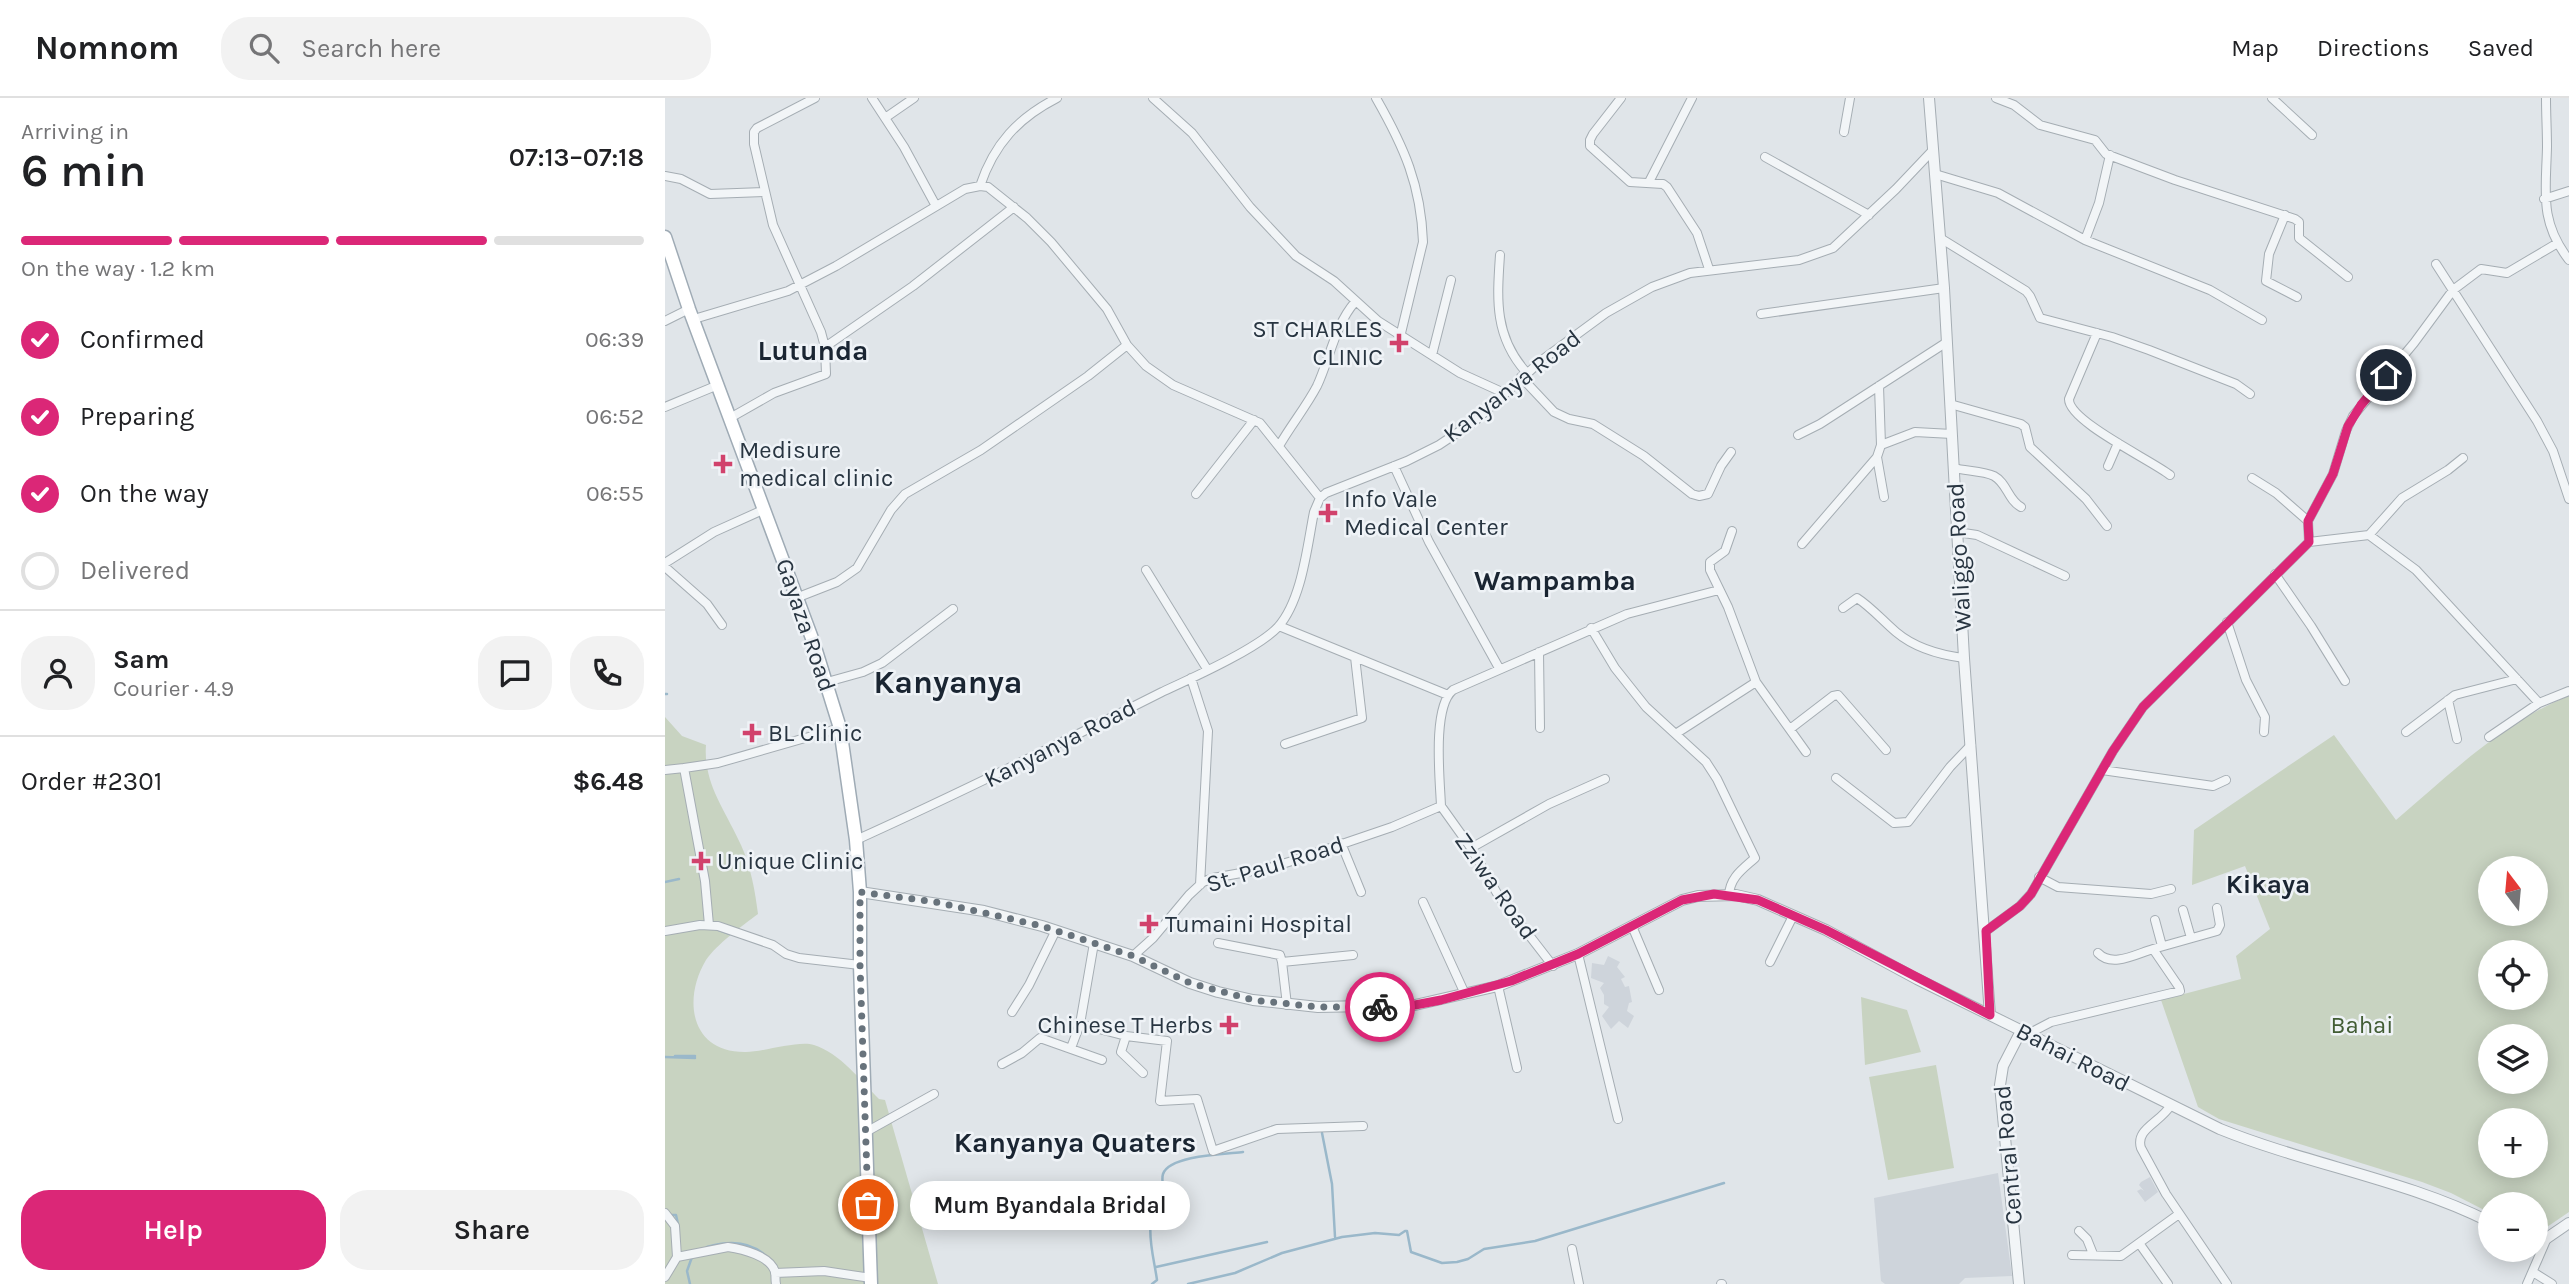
<!DOCTYPE html>
<html lang="en">
<head>
<meta charset="utf-8">
<style>
	body { margin:0; font-family:Karla,sans-serif; background:#f2f2f2; color:#202124; height:100vh; display:flex; flex-direction:column; font-size:26px; white-space:nowrap }
	* { box-sizing:border-box; margin:0 }
	p { font-size:23px; color:#757577 }
	.icon { flex:none; width:38px; height:38px; fill:none; stroke:currentColor; stroke-width:2; stroke-linecap:round; stroke-linejoin:round }
	.map { position:relative; flex:1; overflow:hidden }
	.drawer { display:flex; flex-direction:column; background:#fff; width:665px }
	.drawer>* { flex:none }
	.needle { width:46px; rotate:344deg }
	.tools { position:absolute; left:1813px; top:758px; display:grid; gap:14px }
	.tools a { display:grid; place-items:center; width:70px; height:70px; border-radius:50%; background:#fff; box-shadow:0 4px 18px #0003; font-size:35px }
	.pin { position:absolute; display:grid; place-items:center; width:60px; height:60px; color:#fff; margin:-30px; border:4px solid #fff; border-radius:50%; box-shadow:0 2px 7px #0007 }
	.courier { position:absolute; display:grid; place-items:center; width:70px; height:70px; margin:-35px; border:5px solid #db2777; border-radius:50%; background:#fff; color:#222; box-shadow:0 2px 9px #0007 }
	.bubble { position:absolute; height:49px; border-radius:24px; background:#fff; box-shadow:0 4px 18px #0003; font-size:23px; font-weight:600; line-height:49px; text-align:center }
	.overview em { font-style:normal; font-weight:600 }
	.overview div { display:flex; flex-direction:column-reverse }
	.overview { display:flex; align-items:center; justify-content:space-between; height:119px; padding:0 21px }
	h1 { font-size:46px; font-weight:600; line-height:52px }
	.bar { display:grid; grid-template-columns:repeat(4,1fr); gap:10px 7px; align-content:center; height:84px; padding:0 21px }
	.bar i { height:9px; border-radius:5px; background:#e0e0e0 }
	.bar .selected { background:#db2777 }
	.bar p { grid-column:span 4 }
	.line { display:flex; align-items:center; gap:18px; padding:0 21px; border-top:2px solid #e0e0e0 }
	.line div { flex:1 }
	.round { display:grid; place-items:center; flex:none; width:74px; height:74px; border-radius:28px; background:#f2f2f2 }
	ol { padding:0 21px; list-style:none }
	li { display:flex; align-items:center; gap:21px; height:77px }
	li p { margin-inline-start:auto }
	li .icon { padding:7px; border-radius:50%; background:#db2777; color:#fff; stroke-width:4 }
	li:last-child { color:#757577 }
	li i { width:38px; height:38px; border:4px solid #e0e0e0; border-radius:50% }
	.button { display:flex; gap:14px; margin-top:auto; padding:14px 21px }
	.button a { flex:1; height:80px; border-radius:28px; background:#db2777; color:#fff; font-size:28px; font-weight:600; line-height:80px; text-align:center }
	.button a+a { background:#f2f2f2; color:#202124 }
	header { display:flex; align-items:center; gap:42px; box-sizing:border-box; height:98px; padding:0 35px; background:#fff; border-bottom:2px solid #e0e0e0 }
	header strong { font-size:33px }
	nav { display:flex; gap:38px; margin-inline-start:auto; font-size:24px }
	.search { width:490px; height:63px; background:#f2f2f2; display:flex; align-items:center; gap:18px; box-sizing:border-box; padding:0 24px; border-radius:28px; color:#757577; font-size:26px }
	main { display:flex; flex:1; min-height:0 }
	.map>svg:first-child { display:block }
	.built { fill:#ced4db }
	.green { fill:#c8d3c1; fill-rule:evenodd }
	.lines { fill:none; stroke-linecap:round; stroke-linejoin:round }
	.stream { stroke:#9ab8ca; stroke-width:2.5 }
	.minor-casing { stroke:#a5adb3; stroke-width:10 }
	.tertiary-casing { stroke:#a5adb3; stroke-width:12 }
	.primary-casing { stroke:#9fabb5; stroke-width:15 }
	.minor { stroke:#f2f5f7; stroke-width:8 }
	.tertiary { stroke:#f2f5f7; stroke-width:10 }
	.primary { stroke:#fff; stroke-width:12 }
	.done { stroke:#68737c; stroke-width:7; stroke-dasharray:0 12.6 }
	.route { stroke:#db2777; stroke-width:9 }
	.poi-dot { fill:#d1426c; stroke:#eff3f7; stroke-width:2.5 }
	.labels { text-anchor:middle; dominant-baseline:central; stroke-width:5; stroke-linejoin:round; paint-order:stroke }
	.poi-label { font-size:24px; fill:#283541; stroke:#eff3f7; text-anchor:start }
	.street-label { font-size:24px; fill:#283541; stroke:#eff3f7 }
	.park-label { font-size:24px; fill:#425d35; stroke:#eff3f7 }
	.neighbourhood-label { font-size:26px; font-weight:bold; fill:#1a2532; stroke:#eff3f7 }
	.quarter-label { font-size:28px; font-weight:bold; fill:#1a2532; stroke:#eff3f7 }
	.district-label { font-size:32px; font-weight:bold; fill:#1a2532; stroke:#eff3f7 }
</style>
</head>
<body>
<header>
<strong>Nomnom</strong>
<div class="search"><svg class="icon" aria-label="search" viewBox="0 0 24 24"><circle cx="10" cy="10" r="6"/><path d="M15 15l6 6"/></svg>Search here</div>
<nav><a>Map</a><a>Directions</a><a>Saved</a></nav>
</header>
<main>
<section class="drawer">
<div class="overview"><div><h1>6 min</h1><p>Arriving in</p></div><em>07:13–07:18</em></div>
<div class="bar"><i class="selected"></i><i class="selected"></i><i class="selected"></i><i></i><p>On the way · 1.2 km</p></div>
<ol>
<li><svg class="icon" aria-label="check" viewBox="0 0 24 24"><path d="M5 12l5 5 9-10"/></svg>Confirmed<p>06:39</p></li>
<li><svg class="icon" aria-label="check" viewBox="0 0 24 24"><path d="M5 12l5 5 9-10"/></svg>Preparing<p>06:52</p></li>
<li><svg class="icon" aria-label="check" viewBox="0 0 24 24"><path d="M5 12l5 5 9-10"/></svg>On the way<p>06:55</p></li>
<li><i></i>Delivered</li>
</ol>
<div class="line" style="height:126px"><a class="round"><svg class="icon" aria-label="person" viewBox="0 0 24 24"><circle cx="12" cy="8" r="4"/><path d="M4 21q1-7 8-7t8 7"/></svg></a><div><b>Sam</b><p>Courier · 4.9</p></div><a class="round"><svg class="icon" aria-label="chat" viewBox="0 0 24 24"><path d="M4 5h16v11H9l-5 4z"/></svg></a><a class="round"><svg class="icon" aria-label="phone" viewBox="0 0 24 24"><path d="M5 4h4l2 5-3 2q2 4 5 5l2-3 5 2v4C11 20 4 13 5 4z"/></svg></a></div>
<div class="line" style="height:91px"><div>Order #2301</div><b>$6.48</b></div>
<div class="button"><a>Help</a><a>Share</a></div>
</section>
<div class="map">
<svg width="1904" height="1186" viewBox="0 0 1904 1186">
	<rect width="100%" height="100%" fill="#e0e5e9"/>
	<!-- built -->
	<path class="built" d="M943 858 955 864 952 869 960 879 956 881 960 889 964 888 967 904 964 905 962 913 969 918 963 930 954 923 946 931 937 918 944 909 939 906V897L935 890 939 885 926 880 927 865 939 867Z
		M1333 1075 1347 1178 1300 1180 1294 1186H1220L1216 1183 1209 1100Z
		M1485 1079 1493 1094 1480 1104 1472 1093 1476 1091 1479 1093 1474 1087 1476 1084Z
		M270 1084H284V1102H270Z"/>
	<!-- green -->
	<path class="green" d="M1904 598V1114L1876 1133 1871 1132V1106H1825V1115L1786 1095 1757 1084 1554 1021 1533 1009 1496 902 1576 881 1571 858 1605 831 1580 768 1527 787 1529 732 1669 637 1731 722C1785 676 1838 624 1904 598ZM1825 770H1871V816H1825ZM1825 854H1871V900H1825ZM1871 938V984H1825V938ZM1825 1022H1871V1068H1825Z
		M0 619 17 638 41 647C38 686 61 713 76 747 86 769 90 793 93 816 77 828 52 846 41 862 17 902 26 955 81 954 98 954 134 942 149 947 175 955 196 983 214 1001L220 1002 273 1186H0Z
		M1196 899 1242 912 1256 954 1200 967Z
		M1271 967 1289 1070 1223 1082 1204 979Z"/>
	<g class="lines">
		<!-- stream -->
		<path class="stream" d="M0 596H2
			M0 784 14 781
			M51 831 65 836
			M10 958H30
			M0 959 30 960
			M657 1035 667 1086 670 1139
			M6 1117H11L13 1126
			M42 1149C62 1143 84 1142 101 1158
			M491 1169 602 1144
			M25 1186 22 1173 27 1159
			M487 1186 492 1182C488 1153 476 1121 499 1098 499 1092 496 1082 498 1076 504 1057 561 1056 578 1054
			M523 1186 570 1175 617 1155 677 1139 710 1135 734 1137 740 1133H742L746 1154 777 1165 792 1164 803 1161 819 1151 870 1143 1059 1085"/>
		<defs>
			<path id="minor" d="M207 0 239 49 271 108
				M488 0 527 35 585 109 631 158 669 183 713 223 795 275 839 295
				M711 0C739 49 756 87 758 144L736 235
				M956 0 928 36 925 42V48L965 84 998 86 1002 89 1032 135 1044 171
				M1331 0 1349 7 1375 27 1430 42 1441 56 1510 82 1630 121 1634 124V140L1683 179
				M1607 0 1647 37
				M1881 0C1881 16 1882 33 1882 49 1881 94 1874 123 1904 162
				M220 20 249 0
				M1179 34 1185 0
				M1100 59 1204 117
				M1270 76 1333 95 1420 142 1545 192 1597 222
				M0 78 16 81 45 96 99 94
				M984 84 1027 0
				M315 88C329 46 353 20 392 0
				M1879 101 1904 93
				M1620 117 1604 156 1601 183 1632 199
				M1275 140 1361 193 1365 198 1375 220 1447 239 1484 252 1571 286 1585 296
				M1420 142 1434 105 1445 57
				M835 157C832 201 829 238 861 274
				M1771 166 1872 323 1888 353 1904 401
				M1096 216 1279 190
				M29 221 123 193 171 168 300 91 315 88 323 89 362 120 386 144 442 211 462 247 481 268 508 287 595 325 655 400
				M0 223 24 211
				M1432 235 1404 301C1403 323 1486 362 1505 377
				M160 249 248 188 349 109
				M767 257 786 182
				M856 279 889 314 904 321 928 326 979 358 1027 396 1034 398 1043 396 1056 368 1066 354
				M1285 306 1356 326 1360 329 1365 349 1421 401 1442 428
				M0 309 53 287
				M65 320 109 295 161 276 160 249 156 234 108 127 89 46V34L92 30 150 0
				M1133 337 1155 326 1282 244
				M1216 347 1250 334 1287 336
				M614 348C626 327 641 309 652 288 665 260 670 227 690 204
				M1212 359 1219 399
				M729 368 764 444 834 570
				M1443 368 1453 345
				M1289 370C1300 373 1319 373 1329 378 1342 385 1343 402 1356 409
				M1587 380 1611 395 1643 423
				M531 396 589 322
				M1067 433 1060 453 1045 464V472L1063 509 1091 584 1141 654
				M1292 434 1312 437 1400 478
				M1704 437 1737 400 1783 372 1798 360
				M1644 444 1643 423 1668 376 1681 333 1688 318 1749 245 1788 192 1816 171 1842 175 1891 146
				M1644 444 1704 437 1751 472 1874 605
				M1137 446 1212 359 1216 347 1214 288
				M0 465 49 434 100 411
				M0 469 42 506 57 527
				M481 472 542 571
				M1610 476 1646 528 1680 583
				M131 500 172 484 192 470 226 412 240 396 316 352 423 278 462 247
				M1178 510 1192 500C1206 509 1218 523 1231 534 1250 550 1275 557 1299 560
				M1562 524 1581 582 1600 619 1599 634
				M614 528 783 597
				M926 530 950 570 981 609 1041 664 1052 681 1090 760C1078 771 1065 779 1064 797
				M874 554 875 630
				M526 580 543 633 535 787
				M162 584 198 574 217 565 288 511
				M1783 602 1792 641
				M1125 631 1168 598 1173 597 1221 652
				M1741 634 1790 597 1852 581
				M1012 635 1091 584
				M1824 639 1874 605 1904 593
				M620 646 697 620 690 559
				M0 672 19 670
				M1437 672 1548 688 1561 682
				M1171 680 1229 725 1243 724 1285 669 1306 647
				M776 708C775 682 767 609 788 592L962 516 1054 492
				M776 708 806 750 833 797 888 868
				M191 742C295 695 396 645 497 594 527 580 592 551 613 529 637 502 642 449 649 414L655 400 661 395 742 363 774 347 810 323 877 262 941 215 987 189 1025 175 1134 162 1168 150 1231 91 1268 52
				M676 745 696 794
				M806 750 884 706 940 681
				M1374 779 1393 789 1486 796 1506 791
				M758 804 800 896
				M1518 812 1526 840
				M1490 822 1497 848
				M44 827 40 783 19 670 53 665 175 630
				M967 828 994 892
				M0 833 35 827 53 828 108 847 121 856 134 860 195 867
				M1321 833 1355 808 1366 796 1448 653 1478 609 1644 444
				M553 845 615 857 617 864
				M1488 851 1552 833 1555 827 1552 810
				M913 856 953 1021
				M468 858 488 840 524 797 538 784 548 780 604 770 627 763 727 729 776 708
				M1105 864 1128 818
				M833 888 852 970
				M622 907 617 864 688 857
				M347 914 364 887 391 832
				M415 926 461 938 502 943 495 1003 532 1001 548 1053 612 1031 698 1028
				M1363 936 1386 924 1515 893 1514 889 1488 851C1471 856 1447 870 1433 855
				M461 938 456 954 478 975
				M406 950 415 926 429 845
				M337 966 357 955 375 940 437 962
				M1506 1007C1495 1025 1470 1031 1476 1050L1501 1096 1562 1186
				M201 1034 269 996
				M0 1115 10 1128 12 1159 63 1149C77 1151 106 1158 110 1174 111 1178 110 1182 111 1186
				M1414 1133 1422 1141 1428 1156
				M1474 1145 1503 1186
				M907 1151 914 1186
				M1407 1157 1456 1158 1514 1116
				M1868 1174 1887 1186
				M110 1175 159 1173 206 1180
				M0 1179 12 1159
				M1056 1186H1057
				M1862 1186 1882 1140"/>
			<path id="tertiary" d="M1264 0 1279 190 1299 560 1325 917
				M195 794 319 813 377 828 468 858 525 885 553 894 588 902 653 909 750 907 833 888 913 856 1017 802 1033 798 1071 797 1093 802 1161 832 1252 881 1555 1031C1644 1067 1739 1081 1825 1124
				M1871 1142 1882 1140 1904 1125
				M1354 1186 1335 987 1338 968 1356 933"/>
			<path id="primary" d="M0 139 24 211 148 543 175 630 191 742 195 794V867L206 1186"/>
		</defs>
		<!-- minor casing -->
		<use href="#minor" class="minor-casing"/>
		<!-- tertiary casing -->
		<use href="#tertiary" class="tertiary-casing"/>
		<!-- primary casing -->
		<use href="#primary" class="primary-casing"/>
		<!-- minor -->
		<use href="#minor" class="minor"/>
		<!-- tertiary -->
		<use href="#tertiary" class="tertiary"/>
		<!-- primary -->
		<use href="#primary" class="primary"/>
	</g>
	<g class="lines">
		<!-- done -->
		<path class="done" d="M203 1107 195 867V794L271 804 377 828 468 858 525 885 588 902 653 909H715"/>
		<!-- route -->
		<path class="route" d="M715 909 750 907 776 902 846 883 913 856 1017 802 1049 796 1093 802 1161 832 1325 917 1321 833 1355 808 1366 796 1448 653 1478 609 1644 444 1643 423 1668 376 1683 328 1696 307 1721 277"/>
	</g>
	<!-- markers -->
	<g class="poi-dot">
		<path d="M730.5 234.5h7v7h7v7h-7v7h-7v-7h-7v-7h7z"/>
		<path d="M54.5 355.5h7v7h7v7h-7v7h-7v-7h-7v-7h7z"/>
		<path d="M659.5 404.5h7v7h7v7h-7v7h-7v-7h-7v-7h7z"/>
		<path d="M83.5 624.5h7v7h7v7h-7v7h-7v-7h-7v-7h7z"/>
		<path d="M32.5 752.5h7v7h7v7h-7v7h-7v-7h-7v-7h7z"/>
		<path d="M480.5 815.5h7v7h7v7h-7v7h-7v-7h-7v-7h7z"/>
		<path d="M560.5 916.5h7v7h7v7h-7v7h-7v-7h-7v-7h7z"/>
	</g>
	<g class="labels">
		<!-- poi labels -->
		<g class="poi-label">
			<text x="718" y="231" text-anchor="end">ST CHARLES<tspan x="718" dy="28">CLINIC</tspan></text>
			<text x="74" y="352">Medisure<tspan x="74" dy="28">medical clinic</tspan></text>
			<text x="679" y="401">Info Vale<tspan x="679" dy="28">Medical Center</tspan></text>
			<text x="103" y="635">BL Clinic</text>
			<text x="52" y="763">Unique Clinic</text>
			<text x="500" y="826">Tumaini Hospital</text>
			<text x="548" y="927" text-anchor="end">Chinese T Herbs</text>
		</g>
		<!-- street labels -->
		<g class="street-label">
			<text transform="translate(847 288) rotate(-38)">Kanyanya Road</text>
			<text transform="translate(1294 459) rotate(-93)">Waliggo Road</text>
			<text transform="translate(141 527) rotate(71)">Gayaza Road</text>
			<text transform="translate(395 645) rotate(-27)">Kanyanya Road</text>
			<text transform="translate(610 766) rotate(-17)">St. Paul Road</text>
			<text transform="translate(831 788) rotate(55)">Zziwa Road</text>
			<text transform="translate(1408 959) rotate(27)">Bahai Road</text>
			<text transform="translate(1343 1057) rotate(-95)">Central Road</text>
		</g>
		<!-- park labels -->
		<g class="park-label">
			<text x="1697" y="927">Bahai</text>
		</g>
		<!-- neighbourhood labels -->
		<g class="neighbourhood-label">
			<text x="1603" y="786">Kikaya</text>
		</g>
		<!-- quarter labels -->
		<g class="quarter-label">
			<text x="148" y="252">Lutunda</text>
			<text x="890" y="482">Wampamba</text>
			<text x="410" y="1044">Kanyanya Quaters</text>
		</g>
		<!-- district labels -->
		<g class="district-label">
			<text x="283" y="584">Kanyanya</text>
		</g>
	</g>
</svg>
<div class="tools">
<a><svg class="needle" viewBox="-14 -14 28 28"><path d="M0-13l5 13h-10z" fill="#e53935"/><path d="M0 13l5-13h-10z" fill="#757577"/></svg></a>
<a><svg class="icon" aria-label="locate" viewBox="0 0 24 24"><circle cx="12" cy="12" r="6"/><path d="M12 2v4M12 18v4M2 12h4M18 12h4"/></svg></a>
<a><svg class="icon" aria-label="layers" viewBox="0 0 24 24"><path d="M12 4l9 5-9 5-9-5zM3 14l9 5 9-5"/></svg></a>
<a>+</a>
<a>−</a>
</div>
<div class="pin" style="left:203px;top:1107px;background:#ea580c"><svg class="icon" aria-label="bag" viewBox="0 0 24 24"><path d="M5 8h14l-1 12H6zM9 8a3 3 0 0 1 6 0"/></svg></div>
<div class="pin" style="left:1721px;top:277px;background:#1f2937"><svg class="icon" aria-label="home" viewBox="0 0 24 24"><path d="M3 11l9-7 9 7M6 9v11h12V9"/></svg></div>
<div class="courier" style="left:715px;top:909px"><svg class="icon" aria-label="bike" viewBox="0 0 24 24"><circle cx="6" cy="16" r="4"/><circle cx="18" cy="16" r="4"/><path d="M6 16l4-8h5l3 8M10 8l3 8H6M13 5h3"/></svg></div>
<div class="bubble" style="left:245px;top:1083px;width:280px">Mum Byandala Bridal</div>
</div>
</main>
</body>
</html>
